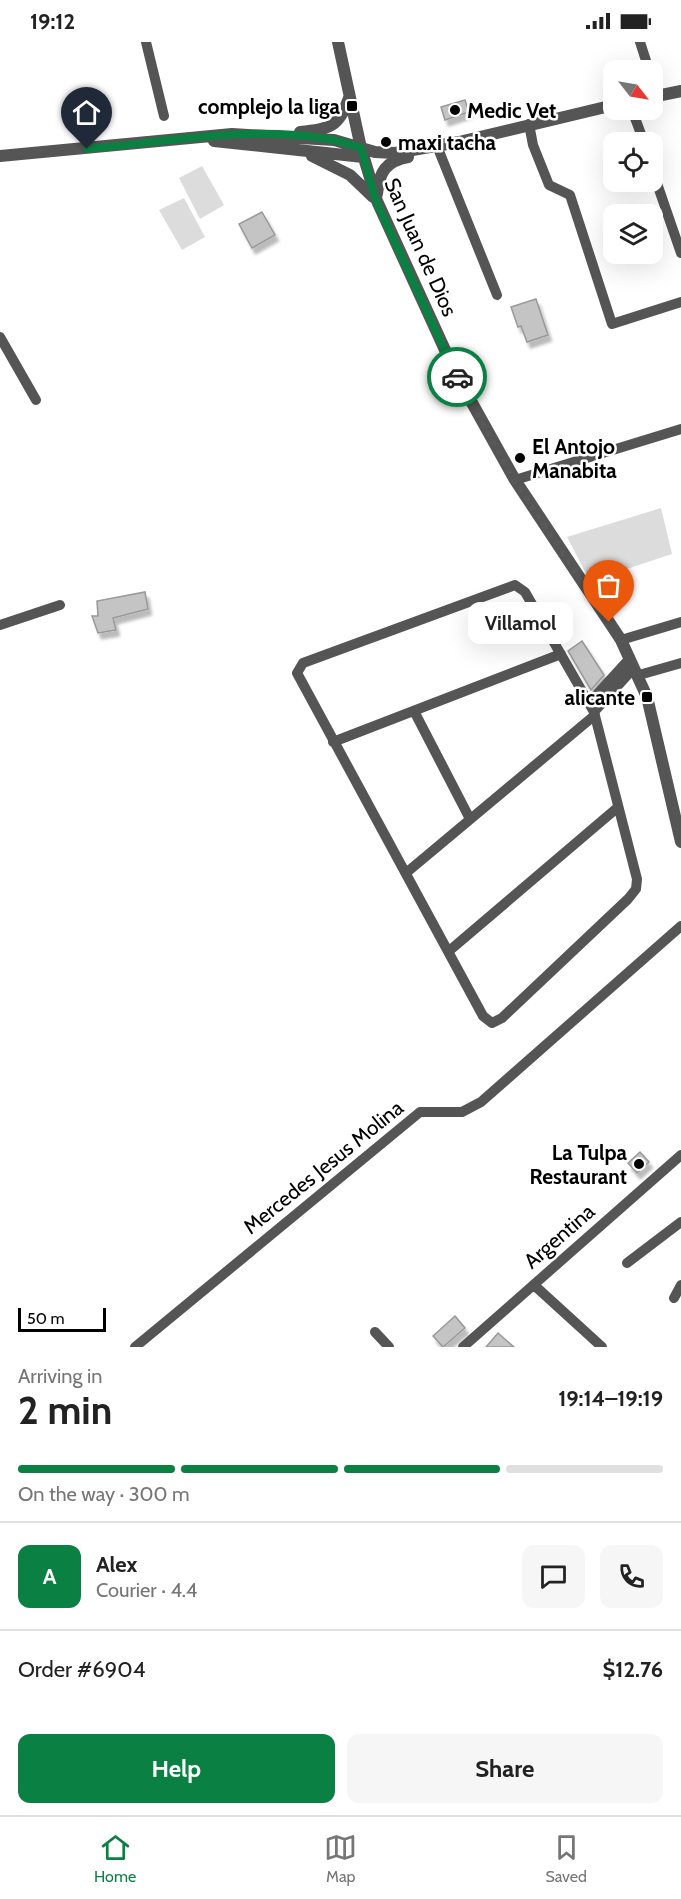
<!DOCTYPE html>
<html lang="en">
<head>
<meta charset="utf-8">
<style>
	body { margin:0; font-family:Cabin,sans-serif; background:#f6f6f6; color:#222; height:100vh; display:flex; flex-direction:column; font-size:22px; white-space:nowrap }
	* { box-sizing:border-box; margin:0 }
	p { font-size:20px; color:#767676 }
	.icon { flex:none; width:33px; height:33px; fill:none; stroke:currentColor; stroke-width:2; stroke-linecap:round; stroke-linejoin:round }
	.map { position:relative; height:1305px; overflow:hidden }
	.sheet { display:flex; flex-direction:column; background:#fff; flex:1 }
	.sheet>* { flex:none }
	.needle { width:39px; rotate:121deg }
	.buttons { position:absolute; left:603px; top:18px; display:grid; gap:12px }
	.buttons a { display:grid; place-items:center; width:60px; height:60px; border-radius:12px; background:#fff; box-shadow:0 6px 24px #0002; font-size:30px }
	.scale { position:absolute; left:18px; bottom:15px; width:88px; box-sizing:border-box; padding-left:6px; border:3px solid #000; border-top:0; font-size:16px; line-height:21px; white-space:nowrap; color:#000; -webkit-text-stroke:4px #fff; paint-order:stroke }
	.pin { position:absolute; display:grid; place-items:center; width:51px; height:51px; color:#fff; margin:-62px -26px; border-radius:50% 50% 50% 0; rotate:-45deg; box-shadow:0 0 6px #0007 }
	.pin .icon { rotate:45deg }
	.courier { position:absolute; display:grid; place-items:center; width:60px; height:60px; margin:-30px; border:4px solid #0b8043; border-radius:50%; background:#fff; color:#222; box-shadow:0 2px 8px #0007 }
	.bubble { position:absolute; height:42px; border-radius:12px; background:#fff; box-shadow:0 6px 24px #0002; font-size:20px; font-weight:700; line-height:42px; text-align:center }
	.summary em { font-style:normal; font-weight:700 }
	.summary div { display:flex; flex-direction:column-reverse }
	.summary { display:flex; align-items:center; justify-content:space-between; height:102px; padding:0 18px }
	h1 { font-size:39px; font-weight:700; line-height:45px }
	.bar { display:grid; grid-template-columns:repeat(4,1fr); gap:9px 6px; align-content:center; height:72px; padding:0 18px }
	.bar i { height:8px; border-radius:4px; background:#e0e0e0 }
	.bar .current { background:#0b8043 }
	.bar p { grid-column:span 4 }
	.line { display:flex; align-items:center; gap:15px; padding:0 18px; border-top:2px solid #e0e0e0 }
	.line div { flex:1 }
	.round { display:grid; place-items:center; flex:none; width:63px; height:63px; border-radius:12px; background:#f6f6f6 }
	.cta { display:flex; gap:12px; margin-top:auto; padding:12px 18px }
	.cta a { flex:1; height:69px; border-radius:12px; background:#0b8043; color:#fff; font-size:24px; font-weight:700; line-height:69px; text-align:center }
	.cta a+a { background:#f6f6f6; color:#222 }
	.status { display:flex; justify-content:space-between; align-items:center; height:42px; padding:0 30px; background:#fff; direction:ltr }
	.status svg { height:16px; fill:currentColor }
	.tabs { display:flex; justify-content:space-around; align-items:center; height:84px; border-top:2px solid #e0e0e0; background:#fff; font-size:16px; color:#767676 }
	.tabs a { display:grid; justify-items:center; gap:3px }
	.tabs .current { color:#0b8043 }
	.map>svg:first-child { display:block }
	.green { fill:#dcdcdc }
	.building { fill:#c4c4c4; stroke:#999; stroke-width:1.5; filter:url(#shadow) }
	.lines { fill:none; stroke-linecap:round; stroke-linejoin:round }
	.minor { stroke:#555; stroke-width:10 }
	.tertiary { stroke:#555; stroke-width:12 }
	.done { stroke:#595959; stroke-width:6; stroke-dasharray:0 10.8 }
	.route { stroke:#0b8043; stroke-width:8 }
	.poi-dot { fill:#000; stroke:#fff; stroke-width:2 }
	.labels { text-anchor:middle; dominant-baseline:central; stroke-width:5; stroke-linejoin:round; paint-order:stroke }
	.poi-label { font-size:21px; font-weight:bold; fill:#000; stroke:#fff; text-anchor:end }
	.street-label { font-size:21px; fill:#000; stroke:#fff }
</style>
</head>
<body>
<div class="status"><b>19:12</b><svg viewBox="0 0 49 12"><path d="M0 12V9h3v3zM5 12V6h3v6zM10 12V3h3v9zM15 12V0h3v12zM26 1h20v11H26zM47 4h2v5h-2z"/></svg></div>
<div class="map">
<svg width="681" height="1305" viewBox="0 0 681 1305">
	<defs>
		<filter id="shadow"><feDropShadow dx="3.5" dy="6" stdDeviation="1.5" flood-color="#0004"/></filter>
	</defs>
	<rect width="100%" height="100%" fill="#fff"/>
	<!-- green -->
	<path class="green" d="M202 124 224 163 200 177 179 136Z
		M184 156 205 195 182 208 159 168Z
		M661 466 672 512 590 539 567 495Z"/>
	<!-- building -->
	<path class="building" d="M465 58 469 70 445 78 441 65Z
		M262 170 275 193 252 206 239 182Z
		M536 257 548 293 527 300 521 284 518 285 511 265Z
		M145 550 148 567 113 576 116 588 98 591 92 574H98L97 559Z
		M582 599 604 633 591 648 568 609Z
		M640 1110 649 1120 637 1131 628 1121Z
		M455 1274 465 1286 443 1305 433 1294Z
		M498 1291 514 1305H486Z"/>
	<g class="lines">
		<!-- minor -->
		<path class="minor" d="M146 0 164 74
			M640 0 649 28
			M652 39 657 54
			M632 68 644 100
			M529 82 533 103 549 143 570 153 612 282 681 260
			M439 109 497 253
			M652 127 681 211
			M0 295 36 358
			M515 438 681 387
			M515 543 525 550 594 670 637 837 636 847 628 857 502 976 492 981 483 974 297 631 303 621Z
			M0 583 60 563
			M621 598 681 580
			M639 633 681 621
			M589 661 630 616
			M414 669 470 777
			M594 670 634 626
			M333 700 561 612
			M406 831 595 673
			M449 909 617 766
			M627 1221 681 1180
			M534 1243 602 1305
			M674 1256 681 1243
			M375 1290 389 1305
			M135 1305 420 1070H462L481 1060 681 884
			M463 1305 681 1113"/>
		<!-- tertiary -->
		<path class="tertiary" d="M338 0 361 106 377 159 456 332 515 438 621 598 647 655 681 800
			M652 55 681 49
			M300 90C330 87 339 85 349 56
			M214 99 363 115
			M0 114 232 92 334 98 375 110 395 111 459 100 614 63
			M312 114 350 133 373 155
			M377 152C379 130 386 119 408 115"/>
	</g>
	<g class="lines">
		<!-- done -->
		<path class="done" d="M457 335 514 438 609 580"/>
		<!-- route -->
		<path class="route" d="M87 107C168 100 284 77 361 106L376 159 457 335"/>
	</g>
	<!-- markers -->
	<g class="poi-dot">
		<rect x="346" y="58" width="12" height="12" rx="3"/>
		<circle cx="455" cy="68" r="6"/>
		<circle cx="386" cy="100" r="6"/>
		<circle cx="520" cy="416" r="6"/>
		<rect x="641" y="649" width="12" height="12" rx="3"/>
		<circle cx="639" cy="1122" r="6"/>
	</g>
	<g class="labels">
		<!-- poi labels -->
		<g class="poi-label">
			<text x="340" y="64">complejo la liga</text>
			<text x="467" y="68" text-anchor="start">Medic Vet</text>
			<text x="398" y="100" text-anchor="start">maxi tacha</text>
			<text x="532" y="404" text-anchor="start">El Antojo<tspan x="532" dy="24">Manabita</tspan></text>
			<text x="635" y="655">alicante</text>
			<text x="627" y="1110">La Tulpa<tspan x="627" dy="24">Restaurant</tspan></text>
		</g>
		<!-- street labels -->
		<g class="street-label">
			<text transform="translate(421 205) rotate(66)">San Juan de Dios</text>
			<text transform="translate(323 1125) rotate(-39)">Mercedes Jesus Molina</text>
			<text transform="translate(559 1194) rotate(-41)">Argentina</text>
		</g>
	</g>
</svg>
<div class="buttons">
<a><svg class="needle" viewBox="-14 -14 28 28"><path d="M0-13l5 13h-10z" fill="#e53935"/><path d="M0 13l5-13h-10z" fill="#767676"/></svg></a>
<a><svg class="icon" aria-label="locate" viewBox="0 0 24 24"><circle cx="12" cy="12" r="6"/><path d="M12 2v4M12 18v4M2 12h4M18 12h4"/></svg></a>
<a><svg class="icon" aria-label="layers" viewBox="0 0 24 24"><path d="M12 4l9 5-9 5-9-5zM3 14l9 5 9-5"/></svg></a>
</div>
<div class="scale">50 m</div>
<div class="pin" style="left:609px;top:580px;background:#ea580c"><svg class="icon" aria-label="bag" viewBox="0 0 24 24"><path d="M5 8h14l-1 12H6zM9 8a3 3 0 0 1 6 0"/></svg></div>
<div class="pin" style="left:87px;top:107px;background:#1f2937"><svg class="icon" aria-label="home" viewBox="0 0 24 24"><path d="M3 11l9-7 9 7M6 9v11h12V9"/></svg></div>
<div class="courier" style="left:457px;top:335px"><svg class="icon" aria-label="car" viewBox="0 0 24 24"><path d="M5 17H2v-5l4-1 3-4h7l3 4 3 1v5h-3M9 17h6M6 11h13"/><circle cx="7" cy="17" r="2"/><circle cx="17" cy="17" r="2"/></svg></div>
<div class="bubble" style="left:468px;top:560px;width:105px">Villamol</div>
</div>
<section class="sheet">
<div class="summary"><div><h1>2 min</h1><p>Arriving in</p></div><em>19:14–19:19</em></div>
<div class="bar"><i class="current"></i><i class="current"></i><i class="current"></i><i></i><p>On the way · 300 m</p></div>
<div class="line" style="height:108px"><b class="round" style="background:#0b8043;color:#fff">A</b><div><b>Alex</b><p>Courier · 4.4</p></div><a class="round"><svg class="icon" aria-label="chat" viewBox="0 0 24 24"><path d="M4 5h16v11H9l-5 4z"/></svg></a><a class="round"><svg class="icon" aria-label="phone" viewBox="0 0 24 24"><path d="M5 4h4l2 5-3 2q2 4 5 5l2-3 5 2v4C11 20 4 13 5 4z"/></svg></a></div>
<div class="line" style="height:78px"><div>Order #6904</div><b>$12.76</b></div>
<div class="cta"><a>Help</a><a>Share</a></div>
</section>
<nav class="tabs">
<a class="current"><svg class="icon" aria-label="home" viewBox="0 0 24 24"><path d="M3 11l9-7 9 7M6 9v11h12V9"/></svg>Home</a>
<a><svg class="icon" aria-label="map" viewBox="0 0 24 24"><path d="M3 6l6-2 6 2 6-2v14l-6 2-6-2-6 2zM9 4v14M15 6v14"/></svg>Map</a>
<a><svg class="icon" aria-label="saved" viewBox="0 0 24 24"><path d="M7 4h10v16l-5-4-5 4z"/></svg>Saved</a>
</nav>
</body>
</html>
